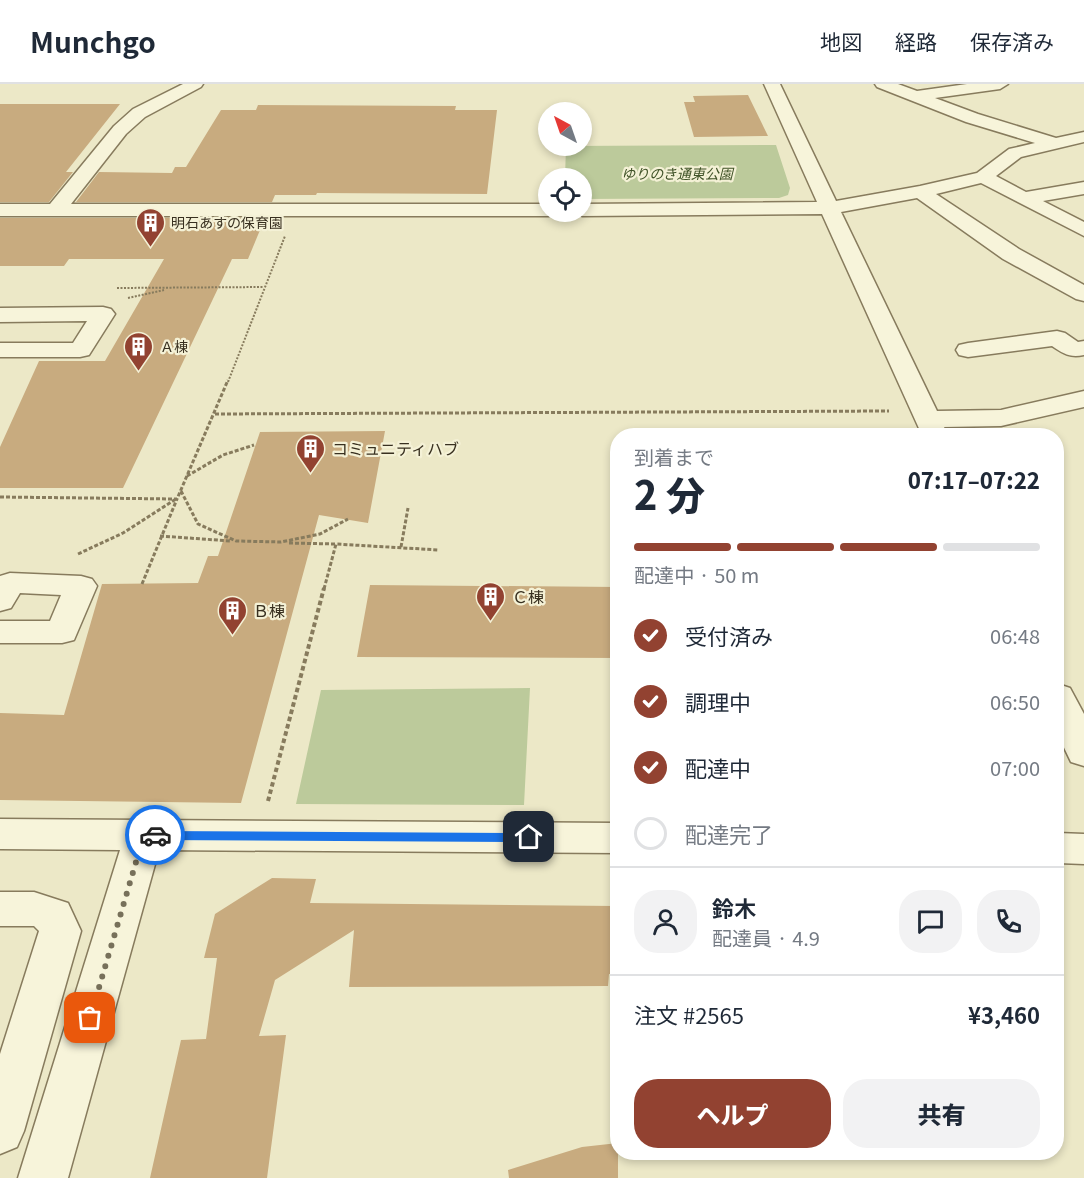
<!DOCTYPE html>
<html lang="ja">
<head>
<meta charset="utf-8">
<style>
	body { margin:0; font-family:Georgia,"Noto Sans JP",serif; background:#f2f2f3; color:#1f2937; height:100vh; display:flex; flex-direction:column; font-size:22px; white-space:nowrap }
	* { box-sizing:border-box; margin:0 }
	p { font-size:20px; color:#747a83 }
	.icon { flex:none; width:33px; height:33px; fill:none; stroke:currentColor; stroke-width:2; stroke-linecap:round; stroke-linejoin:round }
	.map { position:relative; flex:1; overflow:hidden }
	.side { position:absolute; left:610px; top:344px; width:454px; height:732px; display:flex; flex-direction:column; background:#fff; border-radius:24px; box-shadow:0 3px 9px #0003 }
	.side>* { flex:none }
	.needle { width:39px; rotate:320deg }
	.buttons { position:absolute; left:538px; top:18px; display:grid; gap:12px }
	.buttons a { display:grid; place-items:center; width:54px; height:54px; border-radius:50%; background:#fff; box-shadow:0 3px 9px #0003; font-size:30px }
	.pin { position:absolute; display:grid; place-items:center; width:51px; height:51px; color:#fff; margin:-26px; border-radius:12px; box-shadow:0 3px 9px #0006 }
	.courier { position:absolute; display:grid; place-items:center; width:60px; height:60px; margin:-30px; border:4px solid #1a73e8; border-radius:50%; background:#fff; color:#222; box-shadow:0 2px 8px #0007 }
	.summary em { font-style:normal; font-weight:800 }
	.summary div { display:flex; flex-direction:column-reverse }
	.summary { display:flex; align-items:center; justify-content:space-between; height:102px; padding:0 24px }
	h1 { font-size:39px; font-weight:800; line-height:45px }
	.bar { display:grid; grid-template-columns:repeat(4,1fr); gap:9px 6px; align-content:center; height:72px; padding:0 24px }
	.bar i { height:8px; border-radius:4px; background:#e0e1e3 }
	.bar .current { background:#924231 }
	.bar p { grid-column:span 4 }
	.line { display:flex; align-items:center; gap:15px; padding:0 24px; border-top:2px solid #e0e1e3 }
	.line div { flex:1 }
	.round { display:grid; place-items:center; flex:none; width:63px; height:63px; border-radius:24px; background:#f2f2f3 }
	ol { padding:0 24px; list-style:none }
	li { display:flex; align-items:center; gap:18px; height:66px }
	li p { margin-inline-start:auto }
	li .icon { padding:6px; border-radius:50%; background:#924231; color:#fff; stroke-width:4 }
	li:last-child { color:#747a83 }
	li i { width:33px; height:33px; border:3px solid #e0e1e3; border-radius:50% }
	.action { display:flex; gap:12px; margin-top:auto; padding:12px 24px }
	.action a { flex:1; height:69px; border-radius:24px; background:#924231; color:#fff; font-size:24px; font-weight:800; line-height:69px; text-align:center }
	.action a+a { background:#f2f2f3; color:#1f2937 }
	header { display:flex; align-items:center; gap:36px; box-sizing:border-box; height:84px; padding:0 30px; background:#fff; border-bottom:2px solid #e0e1e3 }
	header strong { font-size:28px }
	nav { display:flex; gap:33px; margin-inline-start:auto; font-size:21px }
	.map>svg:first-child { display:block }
	.green { fill:#bcca9b }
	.building { fill:#c8ab7f }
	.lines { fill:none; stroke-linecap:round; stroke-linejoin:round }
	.minor-casing { stroke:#877b5d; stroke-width:3 }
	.path-far2 { stroke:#877b5d; stroke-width:2; stroke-dasharray:2 1.5; stroke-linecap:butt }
	.path-far1 { stroke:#877b5d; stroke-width:3; stroke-dasharray:4 2; stroke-linecap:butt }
	.path { stroke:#877b5d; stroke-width:4; stroke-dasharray:4.5 3; stroke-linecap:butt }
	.minor { fill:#f7f4da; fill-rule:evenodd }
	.route { fill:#1a73e8 }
	.done { stroke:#77705a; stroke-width:6; stroke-dasharray:0 10.8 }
	.labels { text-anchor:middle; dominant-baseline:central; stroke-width:4.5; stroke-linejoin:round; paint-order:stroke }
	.far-park-label { font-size:14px; font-style:italic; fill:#405328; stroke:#f4f1d6 }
	.far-poi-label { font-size:14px; fill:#383020; stroke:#f4f1d6; text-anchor:start }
	.poi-label { font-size:16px; fill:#383020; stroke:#f4f1d6; text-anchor:start }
</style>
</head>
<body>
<header>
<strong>Munchgo</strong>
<nav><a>地図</a><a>経路</a><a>保存済み</a></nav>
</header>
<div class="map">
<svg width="1084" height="1094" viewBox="0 0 1084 1094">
	<rect width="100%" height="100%" fill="#ece8c7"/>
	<!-- green -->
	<path class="green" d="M776 61 790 104 788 111 779 114 582 115V94H565L566 62Z
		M530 604 524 721 296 720 321 606Z"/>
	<!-- building -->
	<path class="building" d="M748 11 768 52 694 53 684 18H695L693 12Z
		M0 20H120L66 88H73L49 118H0Z
		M258 21 456 22 455 26H497L487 110 317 109 316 111H275L272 118H76L99 88 172 89 175 83H186L221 26H256Z
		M0 134H265L248 175H232L123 404H0V363L39 277H105L164 175H69L64 182H0Z
		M385 347 368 439 319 431 241 719 0 716V629L64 631 102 500 198 499 208 472H218L260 348Z
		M370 501 618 503V574L357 573Z
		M272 794 316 795 310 819 615 822 614 829 618 830V890H609L608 902 349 903 354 846 275 896 259 952 286 951 267 1094H150L181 956 206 955 217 874H204L215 830Z
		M618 1059V1094H509L508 1086 582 1063Z"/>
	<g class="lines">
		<defs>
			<path id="minor" d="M183 0H203L201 3 145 33 126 50 71 120H549V128H558L549 132H0V120H50L114 42 133 25Z
				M764 0H780L836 117 920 102 977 89 1009 65 1035 59 966 38 877 3 875 0H898L917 7 967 0H1008L1000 5 935 14 978 30 1056 54 1084 48V58L1021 73 996 92 1026 108 1084 98V110L1043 117 1084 138V152L981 99 936 110 1019 165 1084 201V217L1076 215 1003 175 917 114 841 128 937 327 1001 326 1084 307V323L1001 342 944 343 948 351H922L822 130 582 132 573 128H582V120L817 118Z
				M103 223 111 225 115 230 89 271 80 273H0V259H73L87 237 0 238V224Z
				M1057 247 1065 249 1078 258 1084 257V271C1070 274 1064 270 1052 262L968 273 959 271 956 266 959 261 968 259Z
				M10 489 81 492 92 495 97 502 74 556 62 559H0V537H50L61 511 20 509 11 524 0 527V492Z
				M1058 600 1070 604 1084 630V682L1071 678 1058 651Z
				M0 735 618 739V769L159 766 68 1094H18L120 766 0 765Z
				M1058 749 1084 750V780L1058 779Z
				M0 808H34L68 819 81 847 24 1047 17 1063 0 1070V970L39 847 34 842H0Z"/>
		</defs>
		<!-- minor casing -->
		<use href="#minor" class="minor-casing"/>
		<!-- path-far2 -->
		<path class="path-far2" d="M117 204 264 203
			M128 214 164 206
			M228 298 285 152"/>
		<!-- path-far1 -->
		<path class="path-far1" d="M215 330 889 327
			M187 392 223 371 254 361
			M181 407 198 440 236 457 281 458 320 450 348 435
			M0 413 177 415 228 296
			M160 452 231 457
			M289 459 336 460
			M401 463 408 424
			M78 470 123 449 176 415
			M142 500 177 415
			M324 505 336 460 439 466"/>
		<!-- path -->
		<path class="path" d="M268 717 324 504"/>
		<!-- minor -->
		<use href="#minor" class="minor"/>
	</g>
	<!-- route -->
	<path class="route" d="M155 747 529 749 535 753 529 758 155 756 149 751Z"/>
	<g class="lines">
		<!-- done -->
		<path class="done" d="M90 934 144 751H155"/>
	</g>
	<!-- icons -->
	<defs>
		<symbol id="building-pin" viewBox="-11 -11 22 30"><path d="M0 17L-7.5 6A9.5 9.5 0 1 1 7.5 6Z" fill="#924231" stroke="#f4f1d6"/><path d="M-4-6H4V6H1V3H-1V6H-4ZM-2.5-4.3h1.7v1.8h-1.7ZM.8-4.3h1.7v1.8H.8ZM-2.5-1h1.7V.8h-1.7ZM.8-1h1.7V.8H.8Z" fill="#fff"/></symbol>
	</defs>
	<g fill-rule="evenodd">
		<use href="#building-pin" x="134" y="122" width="33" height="45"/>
		<use href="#building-pin" x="122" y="246" width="33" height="45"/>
		<use href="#building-pin" x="294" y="348" width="33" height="45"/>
		<use href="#building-pin" x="474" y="496" width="33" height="45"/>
		<use href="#building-pin" x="216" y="510" width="33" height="45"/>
	</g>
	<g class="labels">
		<!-- far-park labels -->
		<g class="far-park-label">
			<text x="677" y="89">ゆりのき通東公園</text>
		</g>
		<!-- far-poi labels -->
		<g class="far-poi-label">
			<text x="171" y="138">明石あすの保育園</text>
			<text x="160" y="262">Ａ棟</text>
		</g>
		<!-- poi labels -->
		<g class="poi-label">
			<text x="332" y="364">コミュニティハブ</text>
			<text x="512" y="512">Ｃ棟</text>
			<text x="253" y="526">Ｂ棟</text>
		</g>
	</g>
</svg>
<div class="buttons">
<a><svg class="needle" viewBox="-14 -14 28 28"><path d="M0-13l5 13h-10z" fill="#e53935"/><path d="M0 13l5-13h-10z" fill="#747a83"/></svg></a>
<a><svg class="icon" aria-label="locate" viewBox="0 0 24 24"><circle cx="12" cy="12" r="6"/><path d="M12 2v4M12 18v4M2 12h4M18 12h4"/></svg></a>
</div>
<div class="pin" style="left:90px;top:934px;background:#ea580c"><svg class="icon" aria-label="bag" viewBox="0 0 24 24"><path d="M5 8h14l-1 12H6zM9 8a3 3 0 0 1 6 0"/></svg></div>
<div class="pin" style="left:529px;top:753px;background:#1f2937"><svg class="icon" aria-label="home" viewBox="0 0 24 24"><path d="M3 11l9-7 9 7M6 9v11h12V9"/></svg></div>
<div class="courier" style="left:155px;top:751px"><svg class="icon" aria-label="car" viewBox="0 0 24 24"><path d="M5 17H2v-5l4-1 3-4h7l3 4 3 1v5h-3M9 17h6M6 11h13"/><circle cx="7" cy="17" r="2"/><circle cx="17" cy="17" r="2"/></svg></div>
<section class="side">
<div class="summary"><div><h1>2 分</h1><p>到着まで</p></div><em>07:17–07:22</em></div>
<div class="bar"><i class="current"></i><i class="current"></i><i class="current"></i><i></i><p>配達中 · 50 m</p></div>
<ol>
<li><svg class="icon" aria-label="check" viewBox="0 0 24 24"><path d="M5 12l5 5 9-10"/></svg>受付済み<p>06:48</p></li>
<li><svg class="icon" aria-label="check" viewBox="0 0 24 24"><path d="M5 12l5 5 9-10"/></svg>調理中<p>06:50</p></li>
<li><svg class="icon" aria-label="check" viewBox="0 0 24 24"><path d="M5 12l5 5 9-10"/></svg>配達中<p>07:00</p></li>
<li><i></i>配達完了</li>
</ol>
<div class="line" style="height:108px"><a class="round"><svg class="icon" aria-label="person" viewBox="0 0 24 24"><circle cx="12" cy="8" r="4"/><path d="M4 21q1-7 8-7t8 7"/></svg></a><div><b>鈴木</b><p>配達員 · 4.9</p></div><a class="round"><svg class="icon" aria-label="chat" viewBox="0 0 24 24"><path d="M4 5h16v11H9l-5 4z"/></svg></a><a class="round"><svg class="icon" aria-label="phone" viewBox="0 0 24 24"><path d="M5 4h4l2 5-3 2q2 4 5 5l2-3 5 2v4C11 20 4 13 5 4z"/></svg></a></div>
<div class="line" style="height:78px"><div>注文 #2565</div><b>¥3,460</b></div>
<div class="action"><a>ヘルプ</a><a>共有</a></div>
</section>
</div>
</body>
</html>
